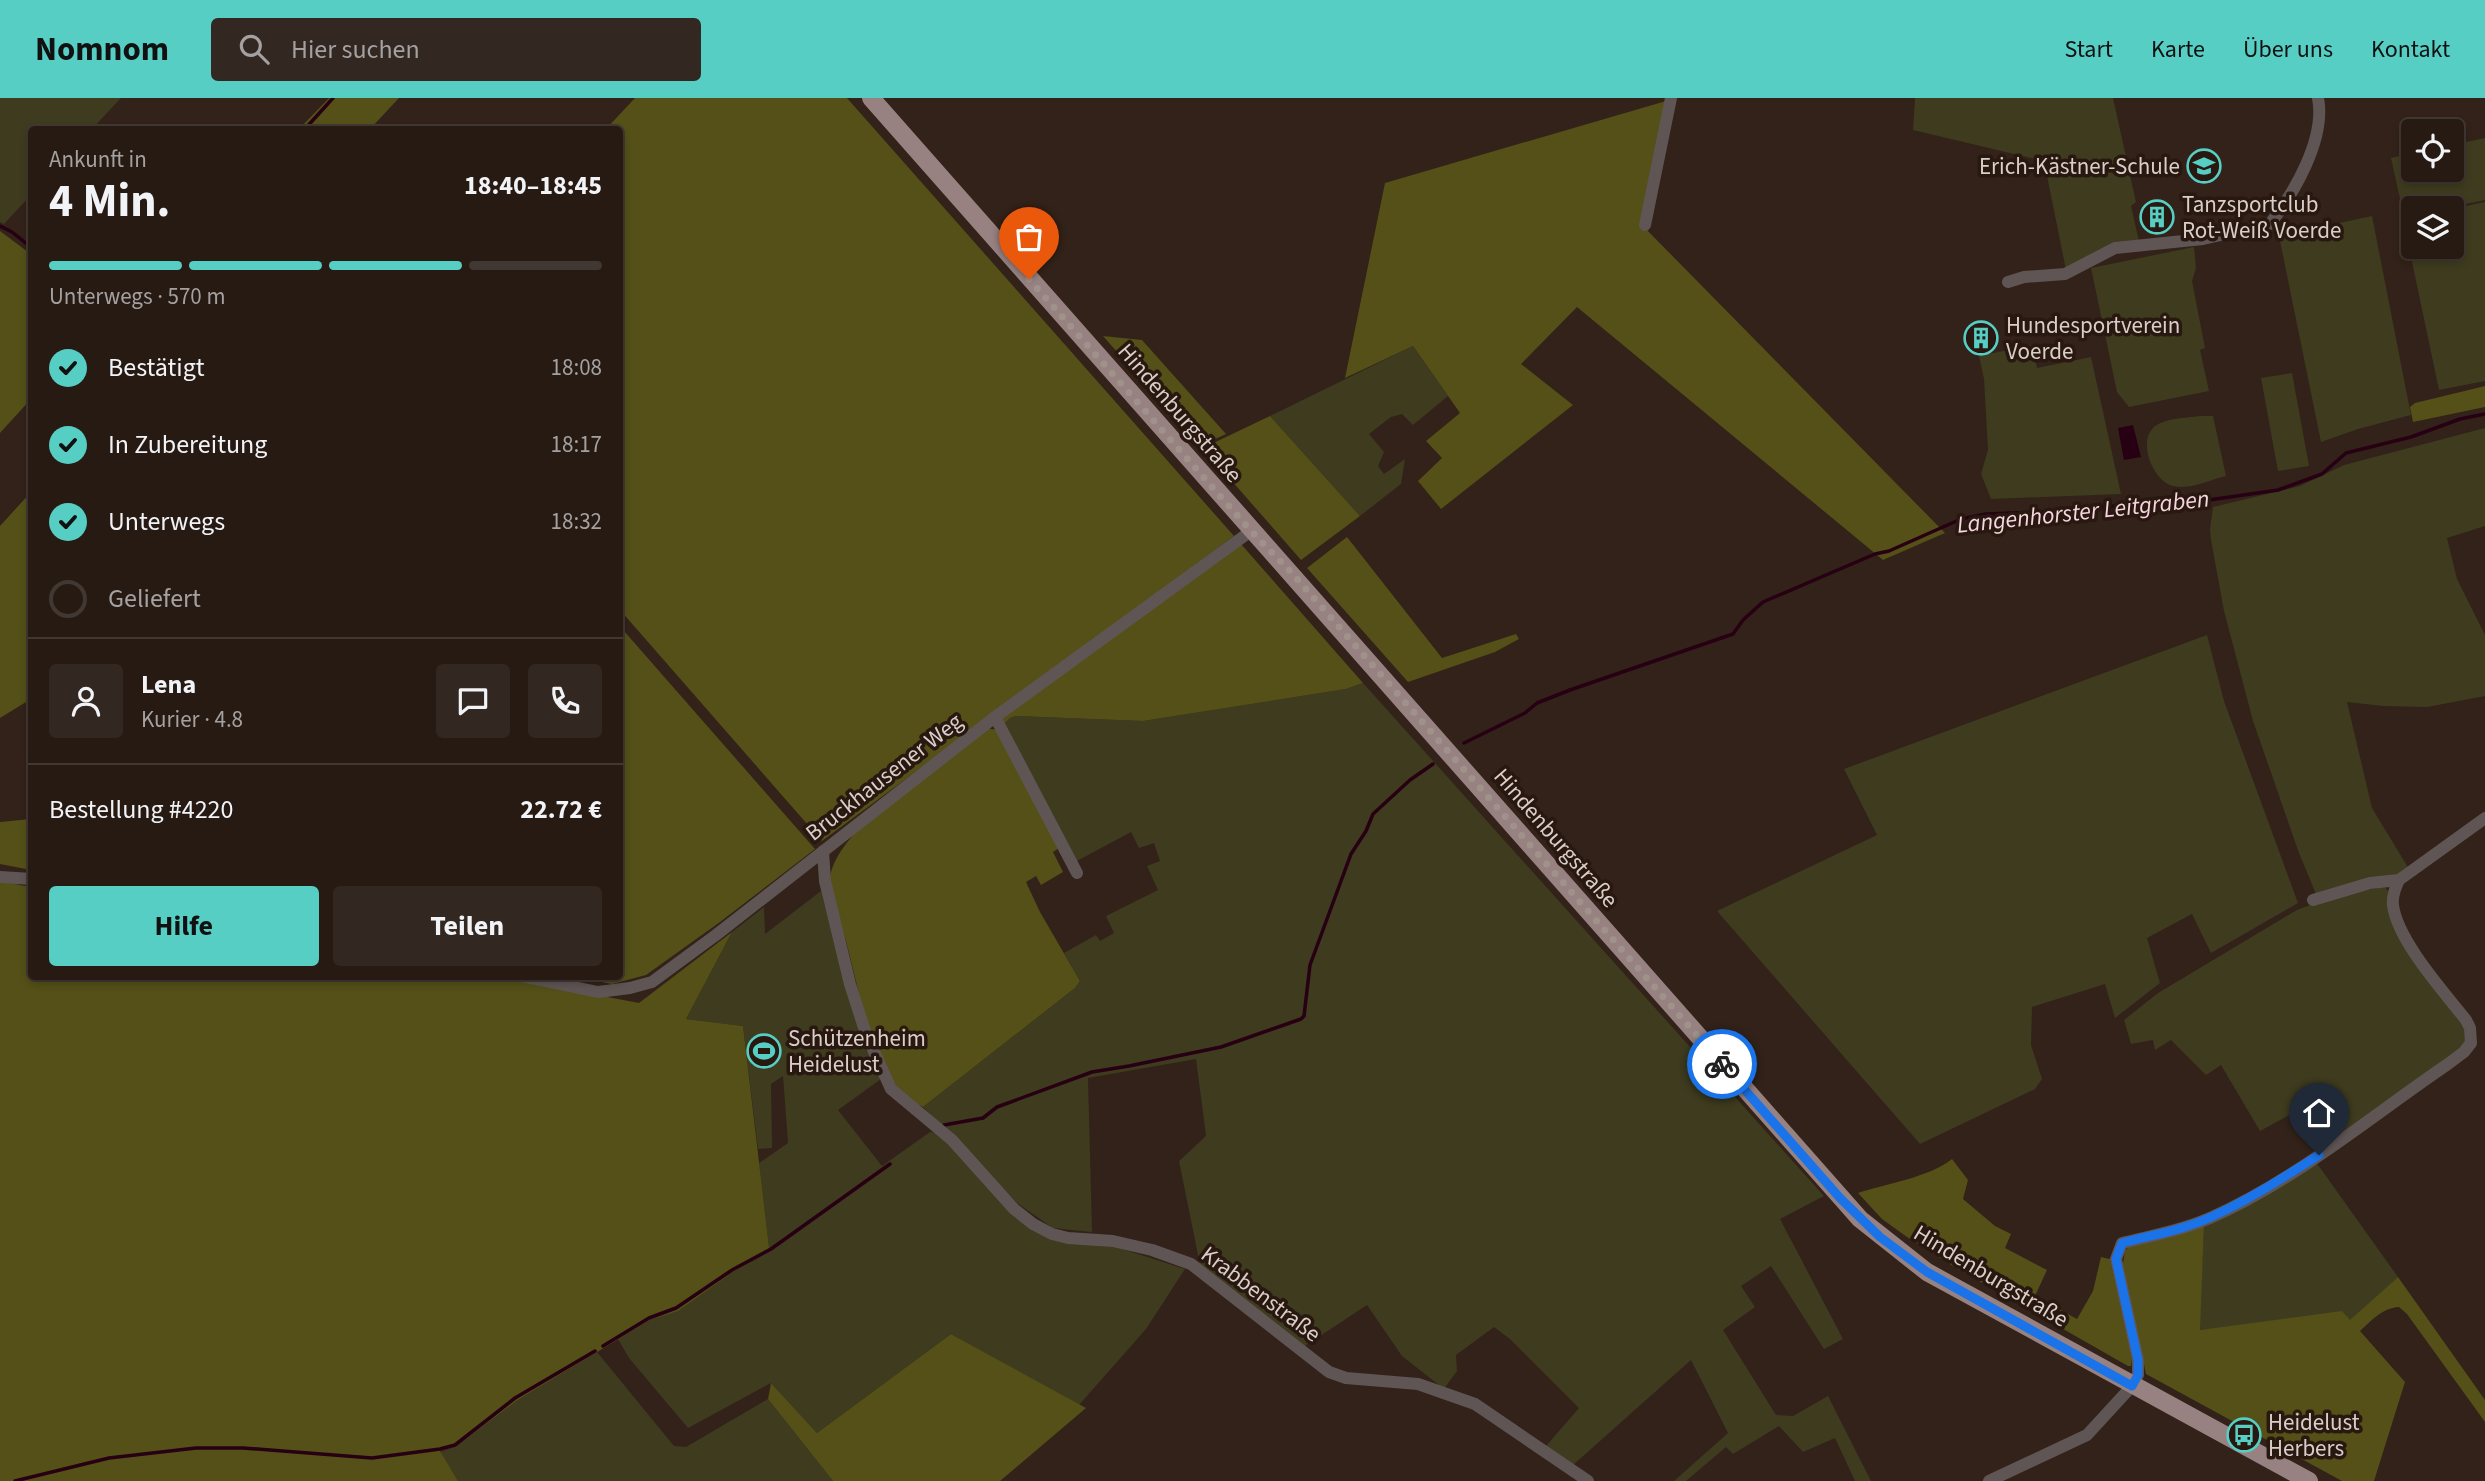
<!DOCTYPE html>
<html lang="de">
<head>
<meta charset="utf-8">
<style>
	body { margin:0; font-family:"Source Sans 3",sans-serif; background:#322721; color:#f1f3f6; height:100vh; display:flex; flex-direction:column; font-size:26px; white-space:nowrap }
	* { box-sizing:border-box; margin:0 }
	p { font-size:23px; color:#a4a1a0 }
	.icon { flex:none; width:38px; height:38px; fill:none; stroke:currentColor; stroke-width:2; stroke-linecap:round; stroke-linejoin:round }
	.map { position:relative; flex:1; overflow:hidden }
	.panel { position:absolute; left:28px; top:28px; width:595px; height:854px; display:flex; flex-direction:column; background:#261a13; border-radius:7px; box-shadow:0 4px 10px #0003,0 0 0 2px #423833 }
	.panel>* { flex:none }
	.controls { position:absolute; left:2401px; top:21px; display:grid; gap:14px }
	.controls a { display:grid; place-items:center; width:63px; height:63px; border-radius:7px; background:#261a13; box-shadow:0 4px 10px #0003,0 0 0 2px #423833; font-size:35px }
	.pin { position:absolute; display:grid; place-items:center; width:60px; height:60px; color:#fff; margin:-72px -30px; border-radius:50% 50% 50% 0; rotate:-45deg; box-shadow:0 0 7px #0007 }
	.pin .icon { rotate:45deg }
	.courier { position:absolute; display:grid; place-items:center; width:70px; height:70px; margin:-35px; border:5px solid #1a73e8; border-radius:50%; background:#fff; color:#222; box-shadow:0 2px 9px #0007 }
	.headline em { font-style:normal; font-weight:700 }
	.headline div { display:flex; flex-direction:column-reverse }
	.headline { display:flex; align-items:center; justify-content:space-between; height:119px; padding:0 21px }
	h1 { font-size:46px; font-weight:700; line-height:52px }
	.bar { display:grid; grid-template-columns:repeat(4,1fr); gap:10px 7px; align-content:center; height:84px; padding:0 21px }
	.bar i { height:9px; border-radius:5px; background:#423833 }
	.bar .active { background:#56cec4 }
	.bar p { grid-column:span 4 }
	.line { display:flex; align-items:center; gap:18px; padding:0 21px; border-top:2px solid #423833 }
	.line div { flex:1 }
	.round { display:grid; place-items:center; flex:none; width:74px; height:74px; border-radius:7px; background:#322721 }
	ol { padding:0 21px; list-style:none }
	li { display:flex; align-items:center; gap:21px; height:77px }
	li p { margin-inline-start:auto }
	li .icon { padding:7px; border-radius:50%; background:#56cec4; color:#111; stroke-width:4 }
	li:last-child { color:#a4a1a0 }
	li i { width:38px; height:38px; border:4px solid #423833; border-radius:50% }
	.cta { display:flex; gap:14px; margin-top:auto; padding:14px 21px }
	.cta a { flex:1; height:80px; border-radius:7px; background:#56cec4; color:#111; font-size:28px; font-weight:700; line-height:80px; text-align:center }
	.cta a+a { background:#322721; color:#f1f3f6 }
	header { display:flex; align-items:center; gap:42px; box-sizing:border-box; height:98px; padding:0 35px; background:#56cec4; color:#111 }
	header strong { font-size:33px }
	nav { display:flex; gap:38px; margin-inline-start:auto; font-size:24px }
	.search { width:490px; height:63px; background:#322721; display:flex; align-items:center; gap:18px; box-sizing:border-box; padding:0 24px; border-radius:7px; color:#a4a1a0; font-size:26px }
	.map>svg:first-child { display:block }
	.green { fill:#3e3b1f }
	.forest { fill:#545018 }
	.water { fill:#270013 }
	.lines { fill:none; stroke-linecap:round; stroke-linejoin:round }
	.stream { stroke:#270013; stroke-width:3.5 }
	.minor { stroke:#5f5554; stroke-width:12 }
	.primary { stroke:#978281; stroke-width:18 }
	.done { stroke:#9f928b; stroke-width:7; stroke-dasharray:0 12.6 }
	.route { stroke:#1a73e8; stroke-width:9 }
	.labels { text-anchor:middle; dominant-baseline:central; stroke-width:7; stroke-linejoin:round; paint-order:stroke }
	.poi-label { font-size:23px; fill:#dacec9; stroke:#281810; text-anchor:start }
	.street-label { font-size:23px; fill:#dacec9; stroke:#281810 }
	.water-label { font-size:24px; font-style:italic; fill:#f7d5e1; stroke:#281810 }
</style>
</head>
<body>
<header>
<strong>Nomnom</strong>
<div class="search"><svg class="icon" aria-label="search" viewBox="0 0 24 24"><circle cx="10" cy="10" r="6"/><path d="M15 15l6 6"/></svg>Hier suchen</div>
<nav><a>Start</a><a>Karte</a><a>Über uns</a><a>Kontakt</a></nav>
</header>
<div class="map">
<svg width="2485" height="1383" viewBox="0 0 2485 1383">
	<rect width="100%" height="100%" fill="#322219"/>
	<!-- green -->
	<path class="green" d="M0 0H121L92 31 32 32 31 97 4 126 0 124Z
		M1915 0H2113L2136 104 2131 108 2139 143 2066 172 2044 63 1913 32Z
		M2485 40V102L2446 110H2413V117L2404 119 2391 60 2413 55V72H2452V47Z
		M2485 104V283L2439 292 2403 121 2413 119V149H2452V111Z
		M2372 118 2411 317 2358 331 2321 344 2279 138Z
		M2194 149 2196 170 2192 183 2205 250 2200 252 2209 293 2129 309 2117 294 2091 170Z
		M2032 247 2037 270 2091 259 2121 396 1991 401 1981 376 1988 352 1984 281 1979 258Z
		M1413 248 1448 298 1413 327 1402 316 1391 319 1369 336 1384 354 1378 368 1384 376 1405 361 1401 386 1360 418 1270 318Z
		M2292 275 2309 368 2278 373 2261 280Z
		M2200 318H2213L2226 378C2209 382 2191 392 2173 388 2153 383 2138 345 2153 330 2163 320 2186 320 2200 318Z
		M2485 330V428L2447 440 2457 481 2485 537V598L2427 609 2383 608 2347 604 2372 710 2409 771 2396 779 2316 796 2299 755 2253 623 2224 513 2211 442 2210 431 2213 409 2300 388 2344 367Z
		M2207 537 2224 603 2298 805 2211 855 2192 816 2147 840 2160 885 2115 920 2105 886 2032 909 2031 947 2042 981 2035 991 1920 1046 1717 813 1877 737 1844 671Z
		M1363 585 1824 1098 1780 1121 1843 1241 1824 1251 1771 1168 1741 1188 1755 1209 1723 1232 1776 1317 1793 1318 1828 1298 1871 1383H1855L1835 1340 1803 1354 1779 1328 1733 1356 1726 1349 1686 1383H1674L1728 1335 1691 1262 1573 1367 1546 1348 1579 1310 1510 1241 1494 1229 1456 1257 1457 1273 1444 1291 1402 1258 1367 1207 1305 1248 1200 1167 1179 1063 1206 1038 1196 961 1088 980 1092 1134 1053 1130 1017 1105 923 1009 1075 890 1080 883 1064 855 1096 837 1100 843 1114 835 1106 818 1158 792 1147 768 1160 763 1154 745 1139 750 1131 734 1075 764 1005 625 1010 620 1016 618 1143 623 1346 591Z
		M2385 789 2388 793 2389 802 2464 927 2467 943 2462 951 2331 1045 2304 1009 2260 1033 2221 967 2206 977 2171 942 2155 952 2153 942 2131 946 2124 922 2158 895 2297 812 2336 797Z
		M821 793 846 887 881 981 838 1012 882 1068 930 1034 939 1035 1013 1118 1042 1137 1116 1149 1185 1171 1146 1231 1079 1307 951 1236 817 1335 771 1285 688 1330 629 1260 618 1241 650 1222 678 1212 733 1174 768 1154 769 1149 759 1065 788 1045 783 978 771 986 772 1050 758 1051 743 928 686 921 732 834 764 809 765 836Z
		M2316 1064 2398 1179 2350 1223 2199 1232 2204 1128Z
		M597 1254 674 1348 686 1349 768 1301 833 1383H458L440 1354 457 1348 518 1302Z"/>
	<!-- forest -->
	<path class="forest" d="M329 0H399L370 31H299Z
		M635 0H847L1234 438 822 743 620 512V32H605Z
		M1666 3 1642 127 1945 435 1883 462 1577 209 1521 266 1573 307 1441 411 1418 383 1442 360 1426 343 1460 315 1413 248 1345 280 1385 85Z
		M0 133 32 157 31 301 0 335Z
		M1103 238 1142 242 1226 336 1200 348Z
		M2485 288V309L2413 324 2410 309 2415 305Z
		M1270 318 1360 418 1301 462 1203 350Z
		M31 394V601L0 620V428Z
		M1347 439 1442 560 1516 536 1519 541 1495 554 1408 584 1307 470Z
		M1241 446 1363 585 1346 591 1143 623 1016 618 1010 620 1005 625 1000 620Z
		M624 533 815 751 720 824 646 877 612 886 576 879 620 878V538Z
		M984 630 1000 632 1062 748 1053 754 1063 774 1041 787 1036 778 1026 784 1040 814 1080 883 1075 890 923 1009C916 1005 906 1001 901 995 869 951 859 893 846 843 841 823 829 801 830 780 832 760 851 739 864 725Z
		M31 721V772L0 766V724Z
		M3 784 31 789 32 878H497L639 905 732 834 686 921 743 928 769 1149 768 1154 733 1174 678 1213 650 1222 518 1302 457 1348 440 1353 458 1383H0V785Z
		M1952 1061 1968 1082 1963 1101 1995 1128 2011 1136 2005 1150 2047 1172 2035 1198 2077 1221 2093 1193 2101 1159 2110 1161 2132 1261 2131 1268H2128L1953 1168 1907 1139 1882 1121 1858 1095C1885 1086 1930 1079 1952 1061Z
		M2204 1128 2200 1232 2342 1213 2350 1222 2398 1179 2485 1302V1324L2407 1216 2399 1209C2382 1210 2371 1223 2360 1233L2405 1284 2374 1383H2342L2146 1276 2123 1166 2125 1153 2130 1147Z
		M951 1236 1086 1310 1000 1383H833L768 1301 771 1285 817 1335Z"/>
	<!-- water -->
	<path class="water" d="M2133 327 2141 359 2124 362 2118 330Z"/>
	<g class="lines">
		<!-- stream -->
		<path class="stream" d="M304 32 333 0
			M0 128 12 134 32 150
			M1464 645 1525 615 1537 605 1570 592 1733 536 1743 522 1763 504 1875 456 1889 453 1961 421 1986 416 2063 413 2084 410 2202 403 2278 392 2322 376 2346 355 2411 339 2460 321 2485 316
			M944 1027 983 1020 997 1009 1092 974 1129 968 1221 949 1301 921 1304 918 1310 867 1351 756 1366 733 1373 716 1410 682 1433 666
			M603 1248 649 1220 676 1210 732 1172 771 1151 890 1066
			M15 1383 109 1360 196 1350H243L372 1360 440 1351 455 1347 515 1300 595 1253"/>
		<!-- minor -->
		<path class="minor" d="M1645 127 1671 0
			M2008 184 2024 179 2065 176 2115 150 2203 141 2270 126C2294 95 2326 41 2318 0
			M995 619 1077 775
			M823 753 825 783 850 886 866 936 891 991 952 1042 1014 1111 1033 1126 1052 1136 1068 1140 1113 1143 1152 1152 1191 1166 1329 1274 1346 1280 1418 1286 1475 1306 1588 1383
			M0 779 32 781
			M2313 802 2370 785 2399 782
			M521 878 598 894 630 890 652 884 716 837 995 619 1251 433
			M1989 1383 2087 1337 2132 1288 2138 1277V1262L2116 1161 2122 1145C2151 1138 2182 1132 2210 1120 2296 1082 2370 1019 2448 966L2464 954 2471 945 2470 930 2466 922C2444 894 2397 842 2393 807 2392 798 2395 790 2399 782L2485 720"/>
		<!-- primary -->
		<path class="primary" d="M871 0 1860 1121 1927 1174 2309 1383"/>
	</g>
	<g class="lines">
		<!-- done -->
		<path class="done" d="M1029 181 1251 433 1291 474 1722 966"/>
		<!-- route -->
		<path class="route" d="M1722 966 1840 1100 1880 1139 1927 1174 2132 1288 2138 1277V1262L2116 1161 2122 1145C2152 1137 2183 1132 2211 1119 2249 1102 2284 1079 2319 1057"/>
	</g>
	<!-- icons -->
	<defs>
		<symbol id="school-ring" viewBox="-11 -11 22 22"><circle r="9.5" fill="#281810" stroke="#56cec4" stroke-width="1.5"/><path d="M0-5L7-2L0 1L-7-2ZM-4 1L0 2.5L4 1V4Q0 6-4 4Z" fill="#56cec4"/></symbol>
		<symbol id="building-ring" viewBox="-11 -11 22 22"><circle r="9.5" fill="#281810" stroke="#56cec4" stroke-width="1.5"/><path d="M-4-6H4V6H1V3H-1V6H-4ZM-2.5-4.3h1.7v1.8h-1.7ZM.8-4.3h1.7v1.8H.8ZM-2.5-1h1.7V.8h-1.7ZM.8-1h1.7V.8H.8Z" fill="#56cec4"/></symbol>
		<symbol id="stadium-ring" viewBox="-11 -11 22 22"><circle r="9.5" fill="#281810" stroke="#56cec4" stroke-width="1.5"/><path d="M0-5a6.5 5 0 1 0 0 10a6.5 5 0 1 0 0-10ZM-3.5-1.8h7v3.6h-7Z" fill="#56cec4"/></symbol>
		<symbol id="bus-ring" viewBox="-11 -11 22 22"><circle r="9.5" fill="#281810" stroke="#56cec4" stroke-width="1.5"/><path d="M-5-6H5V4H4V6H2V4H-2V6H-4V4H-5ZM-3.5-4V0h7V-4ZM-3.5 1.2v1.5H-2V1.2ZM2 1.2v1.5H3.5V1.2Z" fill="#56cec4"/></symbol>
	</defs>
	<g fill-rule="evenodd">
		<use href="#school-ring" x="2185" y="49" width="38" height="38"/>
		<use href="#building-ring" x="2138" y="100" width="38" height="38"/>
		<use href="#building-ring" x="1962" y="221" width="38" height="38"/>
		<use href="#stadium-ring" x="745" y="934" width="38" height="38"/>
		<use href="#bus-ring" x="2225" y="1318" width="38" height="38"/>
	</g>
	<g class="labels">
		<!-- poi labels -->
		<g class="poi-label">
			<text x="2180" y="68" text-anchor="end">Erich-Kästner-Schule</text>
			<text x="2182" y="106">Tanzsportclub<tspan x="2182" dy="26">Rot-Weiß Voerde</tspan></text>
			<text x="2006" y="227">Hundesportverein<tspan x="2006" dy="26">Voerde</tspan></text>
			<text x="788" y="940">Schützenheim<tspan x="788" dy="26">Heidelust</tspan></text>
			<text x="2268" y="1324">Heidelust<tspan x="2268" dy="26">Herbers</tspan></text>
		</g>
		<!-- street labels -->
		<g class="street-label">
			<text transform="translate(1180 315) rotate(49)">Hindenburgstraße</text>
			<text transform="translate(884 679) rotate(-38)">Bruckhausener Weg</text>
			<text transform="translate(1556 740) rotate(49)">Hindenburgstraße</text>
			<text transform="translate(1991 1178) rotate(31)">Hindenburgstraße</text>
			<text transform="translate(1261 1196) rotate(37)">Krabbenstraße</text>
		</g>
		<!-- water labels -->
		<g class="water-label">
			<text transform="translate(2083 414) rotate(-6)">Langenhorster Leitgraben</text>
		</g>
	</g>
</svg>
<div class="controls">
<a><svg class="icon" aria-label="locate" viewBox="0 0 24 24"><circle cx="12" cy="12" r="6"/><path d="M12 2v4M12 18v4M2 12h4M18 12h4"/></svg></a>
<a><svg class="icon" aria-label="layers" viewBox="0 0 24 24"><path d="M12 4l9 5-9 5-9-5zM3 14l9 5 9-5"/></svg></a>
</div>
<div class="pin" style="left:1029px;top:181px;background:#ea580c"><svg class="icon" aria-label="bag" viewBox="0 0 24 24"><path d="M5 8h14l-1 12H6zM9 8a3 3 0 0 1 6 0"/></svg></div>
<div class="pin" style="left:2319px;top:1057px;background:#1f2937"><svg class="icon" aria-label="home" viewBox="0 0 24 24"><path d="M3 11l9-7 9 7M6 9v11h12V9"/></svg></div>
<div class="courier" style="left:1722px;top:966px"><svg class="icon" aria-label="bike" viewBox="0 0 24 24"><circle cx="6" cy="16" r="4"/><circle cx="18" cy="16" r="4"/><path d="M6 16l4-8h5l3 8M10 8l3 8H6M13 5h3"/></svg></div>
<section class="panel">
<div class="headline"><div><h1>4 Min.</h1><p>Ankunft in</p></div><em>18:40–18:45</em></div>
<div class="bar"><i class="active"></i><i class="active"></i><i class="active"></i><i></i><p>Unterwegs · 570 m</p></div>
<ol>
<li><svg class="icon" aria-label="check" viewBox="0 0 24 24"><path d="M5 12l5 5 9-10"/></svg>Bestätigt<p>18:08</p></li>
<li><svg class="icon" aria-label="check" viewBox="0 0 24 24"><path d="M5 12l5 5 9-10"/></svg>In Zubereitung<p>18:17</p></li>
<li><svg class="icon" aria-label="check" viewBox="0 0 24 24"><path d="M5 12l5 5 9-10"/></svg>Unterwegs<p>18:32</p></li>
<li><i></i>Geliefert</li>
</ol>
<div class="line" style="height:126px"><a class="round"><svg class="icon" aria-label="person" viewBox="0 0 24 24"><circle cx="12" cy="8" r="4"/><path d="M4 21q1-7 8-7t8 7"/></svg></a><div><b>Lena</b><p>Kurier · 4.8</p></div><a class="round"><svg class="icon" aria-label="chat" viewBox="0 0 24 24"><path d="M4 5h16v11H9l-5 4z"/></svg></a><a class="round"><svg class="icon" aria-label="phone" viewBox="0 0 24 24"><path d="M5 4h4l2 5-3 2q2 4 5 5l2-3 5 2v4C11 20 4 13 5 4z"/></svg></a></div>
<div class="line" style="height:91px"><div>Bestellung #4220</div><b>22.72 €</b></div>
<div class="cta"><a>Hilfe</a><a>Teilen</a></div>
</section>
</div>
</body>
</html>
